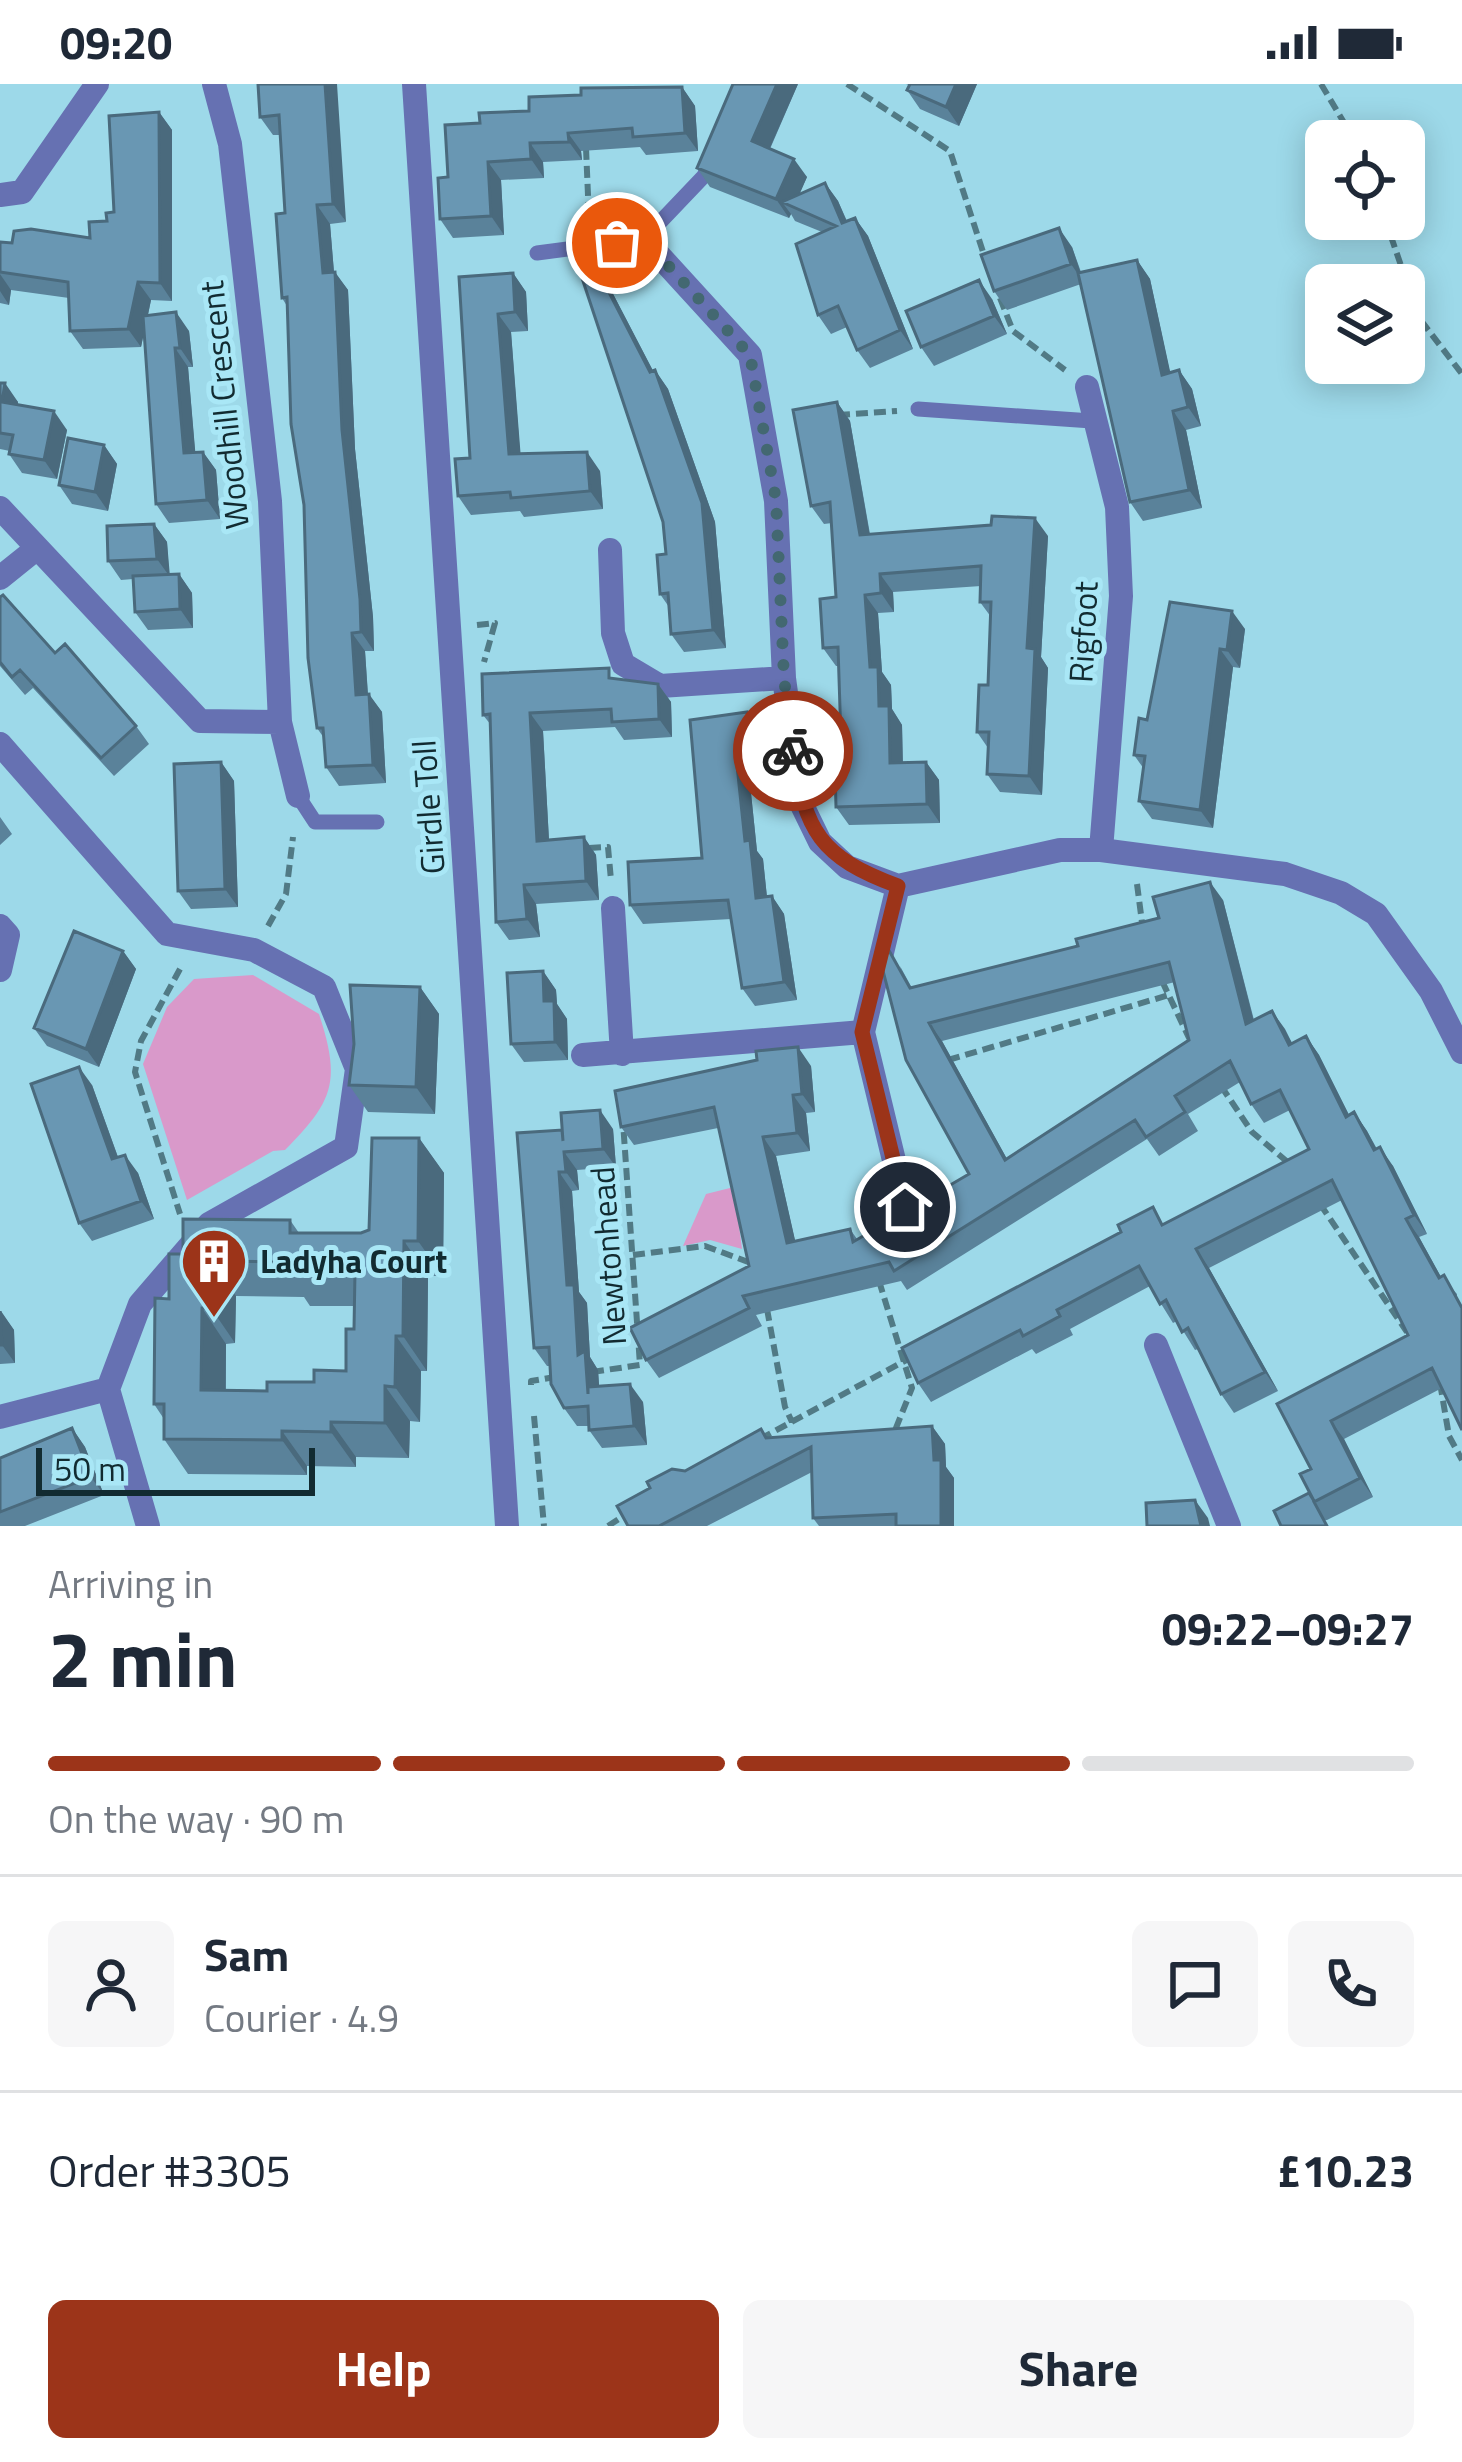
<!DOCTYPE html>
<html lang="en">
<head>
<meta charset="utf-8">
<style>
	body { margin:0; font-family:"Titillium Web",sans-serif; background:#f6f6f7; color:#1f2937; height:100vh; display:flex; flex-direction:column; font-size:45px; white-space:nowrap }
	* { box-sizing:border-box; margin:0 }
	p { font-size:39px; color:#747a83 }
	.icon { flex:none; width:66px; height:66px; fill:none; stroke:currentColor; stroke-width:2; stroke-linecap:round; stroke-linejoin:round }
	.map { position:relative; height:1442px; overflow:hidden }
	.side { display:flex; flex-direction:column; background:#fff; flex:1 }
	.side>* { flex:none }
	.fabs { position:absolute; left:1305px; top:36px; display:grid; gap:24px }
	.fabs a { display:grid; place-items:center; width:120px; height:120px; border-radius:18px; background:#fff; box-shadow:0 6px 30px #0003; font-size:60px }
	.scale { position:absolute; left:36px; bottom:30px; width:279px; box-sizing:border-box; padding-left:12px; border:6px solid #122b31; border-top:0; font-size:33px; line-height:42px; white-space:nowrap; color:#122b31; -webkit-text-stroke:9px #a9e7f6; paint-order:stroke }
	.pin { position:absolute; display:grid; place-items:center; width:102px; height:102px; color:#fff; margin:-51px; border:6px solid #fff; border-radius:50%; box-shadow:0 3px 12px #0007 }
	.courier { position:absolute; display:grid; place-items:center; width:120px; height:120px; margin:-60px; border:9px solid #9c3419; border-radius:50%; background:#fff; color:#222; box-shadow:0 3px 15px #0007 }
	.overview em { font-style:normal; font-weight:700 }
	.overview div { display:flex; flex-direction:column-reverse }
	.overview { display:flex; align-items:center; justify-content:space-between; height:204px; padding:0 48px }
	h1 { font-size:78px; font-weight:700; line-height:90px }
	.bar { display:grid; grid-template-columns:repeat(4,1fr); gap:18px 12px; align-content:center; height:144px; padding:0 48px }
	.bar i { height:15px; border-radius:9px; background:#e0e1e3 }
	.bar .selected { background:#9c3419 }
	.bar p { grid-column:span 4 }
	.line { display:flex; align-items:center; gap:30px; padding:0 48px; border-top:3px solid #e0e1e3 }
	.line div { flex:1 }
	.round { display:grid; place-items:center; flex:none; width:126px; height:126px; border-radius:18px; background:#f6f6f7 }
	.cta { display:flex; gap:24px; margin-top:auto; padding:24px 48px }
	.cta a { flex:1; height:138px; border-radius:18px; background:#9c3419; color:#fff; font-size:48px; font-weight:700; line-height:138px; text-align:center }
	.cta a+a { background:#f6f6f7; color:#1f2937 }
	.status { display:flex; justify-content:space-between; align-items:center; height:84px; padding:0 60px; background:#fff; direction:ltr }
	.status svg { height:33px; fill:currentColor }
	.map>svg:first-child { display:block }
	.green { fill:#d999ca }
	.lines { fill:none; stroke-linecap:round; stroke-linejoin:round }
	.path { stroke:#517a85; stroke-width:6; stroke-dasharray:12 6; stroke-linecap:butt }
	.service { stroke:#6671b2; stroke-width:15 }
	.minor { stroke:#6671b2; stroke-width:24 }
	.tertiary { stroke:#6671b2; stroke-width:24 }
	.wall { fill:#5a829a; fill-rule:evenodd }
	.shaded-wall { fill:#4a6a7d }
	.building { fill:#6997b3; stroke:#4a6a7d; stroke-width:3; fill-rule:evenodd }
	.done { stroke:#436871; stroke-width:12; stroke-dasharray:0 21.6 }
	.route { stroke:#9c3419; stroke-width:15 }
	.labels { text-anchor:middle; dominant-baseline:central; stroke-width:10; stroke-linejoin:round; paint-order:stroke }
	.street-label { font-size:33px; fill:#122b31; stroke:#a9e7f6 }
	.poi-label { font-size:33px; font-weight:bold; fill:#122b31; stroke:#a9e7f6; text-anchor:start }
</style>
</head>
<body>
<div class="status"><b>09:20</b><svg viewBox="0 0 49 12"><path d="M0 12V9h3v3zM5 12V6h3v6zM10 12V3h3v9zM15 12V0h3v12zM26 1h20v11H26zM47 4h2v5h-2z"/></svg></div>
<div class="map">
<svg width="1462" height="1442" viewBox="0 0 1462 1442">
	<rect width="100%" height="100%" fill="#9dd9e9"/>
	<!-- green -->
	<path class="green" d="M253 891 319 930C341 997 334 1017 285 1066L273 1067 187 1116 143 980 167 923 194 895Z
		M734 1103 742 1165 710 1156 683 1162 706 1110Z"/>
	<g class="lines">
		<!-- path -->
		<path class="path" d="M847 0 950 67 985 174
			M1321 0 1355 57
			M586 64 589 135
			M1385 135 1419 234 1462 290
			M1000 214 1013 247 1065 286
			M838 331 897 327
			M477 541 495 539 484 578
			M589 764 608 763 611 796
			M1137 800 1143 846
			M268 842 286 810 293 753
			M180 885 141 957 135 988 180 1130
			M1162 897 1190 956
			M948 976 1169 911
			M1221 1002 1252 1048 1291 1081
			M1320 1120 1407 1248
			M633 1171 705 1162 751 1179
			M879 1197 912 1304 894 1349
			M767 1225 785 1323 792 1338
			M592 1288 640 1281 623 1038
			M1440 1299 1449 1352 1462 1376
			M531 1301V1297L555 1293
			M534 1332 544 1442
			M760 1355 912 1273
			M608 1442 628 1429"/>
		<!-- service -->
		<path class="service" d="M537 169 644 155 704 92 711 74
			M918 325 1092 337
			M298 712 315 738H377"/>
		<!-- minor -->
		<path class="minor" d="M214 0 230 60 270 417 280 638 298 712
			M0 111 22 108 97 0
			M644 155 750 271 776 417 784 594 801 719 820 758 847 783 898 802 1060 766H1101L1285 790 1341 809 1376 830 1431 907 1462 968
			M1087 303 1117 423 1121 512 1101 766
			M0 424 200 637 280 638
			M610 466 613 549 623 580 660 602 784 594
			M0 494 36 465
			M0 660 167 850 254 866 324 903 357 985 346 1063 209 1140 140 1220 108 1305 148 1442
			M613 824 622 970
			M0 842 8 851 0 886
			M863 948 905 1122
			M583 971 863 948 898 802
			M1156 1261 1229 1442
			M0 1333 108 1305"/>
		<!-- tertiary -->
		<path class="tertiary" d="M414 0 507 1442"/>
	</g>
	<!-- wall -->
	<path class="wall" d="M258 0 346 138 330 140 334 188 348 206 355 365 373 533 374 567H365L368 610 382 628 386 699 339 702 326 683 324 654 317 644 304 421 287 222 282 214 285 129 280 51H273L260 33Z
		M798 0 770 65 807 93 799 110 825 99 838 117 847 137 855 134 868 152 913 265 870 284 857 266 847 243 831 250 818 231 822 148 795 137 791 130 789 134 710 103 697 84Z
		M906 0H977L959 42 920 25 907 6 909 1Z
		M682 3 695 22 698 67 646 71 640 63 581 67 582 76 543 78 544 94 501 96 504 151 453 154 440 135 448 93 480 39 529 27 581 11Z
		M159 28 172 46V217L151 216 148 231 189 247 193 283H188L195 368H203L216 386 220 435 169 439 156 420 144 248 141 263 83 265 70 247 69 214 11 206 9 221 0 219V158L12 159 90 154 114 128Z
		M1072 163 1081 188 1137 176 1150 195 1170 289 1179 286 1192 305 1201 342 1186 346 1202 424 1143 437 1130 418 1081 200 1007 226 994 207Z
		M513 189 526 208 528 247 511 248 520 370 600 387 603 425 524 433 520 427 471 431 458 412 470 374 459 193Z
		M611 206 653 287 655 286 668 305 715 438 726 564 684 568 671 550 669 523 660 510 666 470 663 438Z
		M992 215 1007 250 934 282 921 263Z
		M0 299 18 318V321L67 346 57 395 22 389 9 370 10 367 0 365Z
		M837 318 850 337 870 450 1048 452 1041 573 1048 584 1042 711 1000 708 987 690 988 664 977 648 988 601 991 533 980 518 981 502 893 508 894 528 878 529 882 588 891 601 892 625 902 641 903 678H926L939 696 940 739 849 741 836 723 842 686 839 582H836L823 564 836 513 832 439 824 440 811 422Z
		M104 361 117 380 108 427 72 420 59 401Z
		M154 440 167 458 169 491 179 490 192 509 193 544 148 546 135 528 133 495 121 496 108 477Z
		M0 513 55 569 136 642 149 660 114 692 33 604 25 611 0 582Z
		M1170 518 1245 545 1240 584 1233 583 1213 744 1152 735 1139 717 1144 685 1134 671 1147 636Z
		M618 595 658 600 671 618 672 653 624 656 615 643 543 647 549 756 584 753 596 771 599 816 536 820 540 853 509 856 496 838 491 641 483 631Z
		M747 628 760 646 765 688 749 690 757 767 763 775 767 813 772 812 784 830 797 916 755 922 742 904 731 835 643 840 630 821 702 774Z
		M221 678 234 697 238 823 191 825 178 807Z
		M0 733 12 750 0 761Z
		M1223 816 1254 936 1272 927 1292 959 1306 952 1319 971 1349 1031 1354 1028 1367 1047 1377 1065 1393 1082 1427 1150 1419 1153 1441 1193 1457 1210 1442 1304 1344 1355 1373 1413 1327 1436 1281 1442 1309 1409 1311 1385 1277 1320 1408 1251 1342 1116 1209 1184 1278 1307 1234 1329 1221 1310 1198 1265 1195 1266 1177 1237 1173 1239 1150 1202 1070 1245 1073 1251 1036 1270 1032 1265 931 1318 918 1299 1165 1140 1309 1065 1290 1026 1264 1039 1251 1020 1240 998 1188 1030 1198 1047 1159 1072 1147 1055 907 1206 901 1197 756 1231 762 1242 659 1294 646 1276 749 1182 718 1044 634 1061 621 1043 811 982 815 1028 806 1029 810 1067 776 1072 795 1157 850 1145 857 1155 969 1090 900 882 912 904 1078 862ZM1175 898 1189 956 1007 1075 942 957Z
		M123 867 136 885 99 983 47 962 34 944Z
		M543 887 556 906 557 920 567 935 568 976 524 978 511 960Z
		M420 903 439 930 435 1030 368 1028 349 1001Z
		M92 1001 118 1073 138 1089 154 1135 92 1157 79 1139Z
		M613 1045 616 1083 577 1086 579 1106 572 1107 579 1208 587 1219 590 1273 598 1286 599 1302 643 1318 647 1361 602 1364 589 1346V1342H577L564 1324 550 1282H547L534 1264 517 1049Z
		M419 1054 444 1089 443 1192H428L427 1287H421L420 1338 410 1337 409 1374 356 1373V1383L307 1382V1391L188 1390 164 1355V1335L154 1320 169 1215 183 1170 290 1136 299 1149H361L369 1146ZM236 1212 304 1213 310 1222H354V1245L346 1287 314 1298 267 1307H226V1260L235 1259Z
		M0 1227 14 1246 15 1279 0 1280Z
		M932 1342 945 1360 946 1383 954 1394V1442H819L813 1434 812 1388 707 1442H628L685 1387 761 1345 768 1354Z
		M72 1344 85 1363 104 1411 25 1442H0V1374Z"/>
	<!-- shaded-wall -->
	<path class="shaded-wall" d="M325 0H337L346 138 333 120Z
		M777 0H798L765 75 752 57Z
		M956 0H977L959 42 946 23Z
		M682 3 695 22 698 67 685 49Z
		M159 28 172 46V217L160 199Z
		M568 49 581 67 582 76 569 58Z
		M530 59 543 78 544 94 531 75Z
		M794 75 807 93 794 123 782 118 791 130 789 134 776 115Z
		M488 78 501 96 504 151 491 132Z
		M825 99 838 117 855 157 842 139Z
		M317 121 330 140 335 201V188L348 206 355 365 373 533 374 567 361 548 323 189Z
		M855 134 868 152 913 265 900 246Z
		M1059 144 1072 163 1084 199 1071 180Z
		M1137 176 1150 195 1175 310 1162 291Z
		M598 187 611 206 662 304 655 286 668 305 715 438 726 564 713 546 650 288Z
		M513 189 526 208 528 247 515 228Z
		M0 190 11 206 9 221 0 207Z
		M979 196 992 215 1007 250 994 232Z
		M138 198 151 216 141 263 128 245Z
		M176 228 189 247 193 283 180 264Z
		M498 230 511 248 522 388 509 370Z
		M175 264 188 283 197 388 184 369Z
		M1179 286 1192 305 1201 342 1188 323Z
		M5 299 18 318 15 337 2 318Z
		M837 318 850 337 873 470 860 451Z
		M54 327 67 346 57 395 44 376Z
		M1173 327 1186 346 1202 424 1189 406Z
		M104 361 117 380 108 427 95 408Z
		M203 368 216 386 220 435 207 416Z
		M587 368 600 387 603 425 590 407Z
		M1035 434 1048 452 1041 573 1048 584 1042 711 1029 692 1027 564Z
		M154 440 167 458 170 493 157 475Z
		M179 490 192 509 193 544 180 525Z
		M880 490 893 508 894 528 881 509Z
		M865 511 878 529 882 588 891 601 892 625 902 641 903 697 890 679 870 583Z
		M1232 527 1245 545 1240 584 1227 566Z
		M352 549 365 567 369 629 356 611Z
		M1220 565 1233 583 1213 744 1200 726Z
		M658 600 671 618 672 653 659 635Z
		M369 610 382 628 386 699 373 681Z
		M747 628 760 646 765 688 752 669Z
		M530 629 543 647 550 775 537 757Z
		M736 672 749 690 757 767 763 775 769 833 756 814 745 757Z
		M221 678 234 697 238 823 225 805Z
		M926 678 939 696 940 739 927 720Z
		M584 753 596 771 599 816 586 797Z
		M1210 798 1223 816 1259 958 1246 940Z
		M524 801 536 820 540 853 527 835Z
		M772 812 784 830 797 916 784 898Z
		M123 867 136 885 99 983 86 965Z
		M543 887 556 906 557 920 567 935 568 976 555 958 544 917Z
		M420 903 439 930 435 1030 416 1003Z
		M1272 927 1285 945 1302 979 1289 961Z
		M929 939 942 957 1018 1095 1005 1076Z
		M1306 952 1319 971 1359 1051 1346 1033Z
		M798 963 811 982 815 1028 802 1010Z
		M79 983 92 1001 125 1093 112 1075Z
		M793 1011 806 1029 810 1067 797 1049Z
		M600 1026 613 1045 616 1083 603 1065Z
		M1354 1028 1367 1047 1387 1085 1374 1066Z
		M763 1053 776 1072 800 1178 787 1159Z
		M419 1054 444 1089 443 1192 418 1157Z
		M1380 1063 1393 1082 1427 1150 1414 1131Z
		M564 1068 577 1086 579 1106 566 1088Z
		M125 1071 138 1089 154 1135 141 1117Z
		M559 1088 572 1107 579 1208 587 1219 590 1273 598 1286 601 1329 588 1310 578 1271 567 1201Z
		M1406 1135 1419 1153 1452 1213 1439 1194Z
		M404 1157 428 1192 427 1287 403 1252Z
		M1196 1165 1209 1184 1278 1307 1265 1288Z
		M211 1177 236 1212 235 1259 211 1224Z
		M202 1224 226 1260 225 1341 201 1306Z
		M1 1227 14 1246 15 1279 2 1261Z
		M396 1252 421 1287 420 1338 395 1303Z
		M630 1300 643 1318 647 1361 634 1342Z
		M385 1302 410 1337 409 1374 385 1339Z
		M1331 1337 1344 1355 1373 1413 1360 1394Z
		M331 1338 356 1373V1383L331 1348Z
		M932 1342 945 1360 946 1383 954 1394V1442H941Z
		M72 1344 85 1363 104 1411 91 1393Z
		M282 1347 307 1382V1391L282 1356Z
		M1195 1416 1208 1434 1210 1442H1201Z"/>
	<!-- building -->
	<path class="building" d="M258 0H325L333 120 317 121 323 189 335 188 342 346 360 515 361 548 352 549 356 611 369 610 373 681 326 683 323 644H317L308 574 304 421 291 340 287 213 282 214 276 130 285 129 279 31 260 33Z
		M733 0H777L752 57 794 75 776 115 697 84Z
		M910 0H956L946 23 907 6Z
		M682 3 685 49 633 53 632 44 568 49 569 58 530 59 531 75 488 78 491 132 440 135 438 94 448 93 445 41 480 39 479 29 529 27V13L581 11V4Z
		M159 28 160 199 138 198 128 245 70 247 68 198 0 188V158L12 159 14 147 31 145 90 154 89 138 107 137 106 129 114 128 109 32Z
		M825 99 842 139 855 134 900 246 857 266 838 222 818 231 796 160 836 142 782 118Z
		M1059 144 1071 180 994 207 981 171Z
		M1137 176 1162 291 1179 286 1188 323 1173 327 1189 406 1130 418 1078 189Z
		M598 187 650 288 655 286 702 419 713 546 671 550 668 509 660 510 657 471 666 470 663 438 582 194Z
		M513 189 515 228 498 230 509 370 587 368 590 407 511 414 510 408 458 412 455 375 470 374 459 193Z
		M979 196 994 232 921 263 906 227Z
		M176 228 180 264H175L184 369 203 368 207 416 156 420 143 232Z
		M0 299H5L2 318 54 327 44 376 9 370 13 351 0 349Z
		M837 318 860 451 991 441 992 432 1035 434 1027 564 1035 565 1029 692 987 690 989 648H977L979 601H988L991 518H980L981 482 880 490 881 509 865 511 870 583H878L879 622H889L890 679 926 678 927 720 836 723 835 686H842L838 563 823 564 820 515 836 513 830 418 811 422 793 326Z
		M68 354 104 361 95 408 59 401Z
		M154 440 157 475 108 477 107 442Z
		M179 490 180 525 135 528 133 492Z
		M3 511 55 569 65 560 136 642 101 674 20 586 12 593 0 578V513Z
		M1170 518 1232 527 1227 566 1220 565 1200 726 1139 717 1145 672 1134 671 1139 634 1147 636Z
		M609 584V594L658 600 659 635 612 638 611 625 530 629 537 757 584 753 586 797 524 801 527 835 496 838 490 630 483 631 482 590Z
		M747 628 752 669 736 672 745 757 750 756 756 814 772 812 784 898 742 904 728 816 630 821 628 778 702 774 690 636Z
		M221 678 225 805 178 807 174 680Z
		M1210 798 1246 940 1272 927 1289 961 1306 952 1346 1033 1354 1028 1374 1066 1380 1063 1414 1131 1406 1135 1439 1194 1444 1191 1462 1224V1346L1432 1284 1331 1337 1360 1394 1314 1418 1327 1442H1281L1274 1427 1309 1409 1314 1417 1300 1390 1311 1385 1277 1320 1408 1251 1332 1096 1196 1165 1265 1288 1221 1310 1188 1244 1182 1248 1166 1216 1160 1220 1139 1182 1057 1226 1060 1232 1023 1252 1020 1246 918 1299 902 1264 1121 1148 1118 1141 1153 1123 1162 1141 1309 1065 1280 1006 1251 1020 1230 977 1175 1012 1185 1028 1146 1053 1135 1036 894 1187 889 1178 743 1212 749 1224 646 1276 630 1244 749 1182 714 1023 621 1043 615 1007 757 976 756 967 798 963 802 1010 793 1011 797 1049 763 1053 787 1159 850 1145 853 1158 969 1090 906 976 880 875 882 865 887 863 910 904 1078 862 1076 855 1159 834 1153 813ZM1169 878 1189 956 1005 1076 929 939Z
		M74 847 123 867 86 965 34 944Z
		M543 887 544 917H554L555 958 511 960 507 889Z
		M350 901 420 903 416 1003 349 1001 354 960Z
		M79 983 112 1075 125 1071 141 1117 79 1139 31 1000Z
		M600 1026 603 1065 564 1068 566 1088H559L567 1201H574L578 1271 585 1267 588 1310V1303L630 1300 634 1342 589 1346 588 1322 564 1324 551 1300 549 1263 534 1264 517 1049 562 1046 563 1057 561 1029Z
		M372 1054H419L418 1157H404L403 1252H396L395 1303 385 1302V1339L331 1338V1348L282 1347V1356L164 1355V1320H154L155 1214 169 1215V1170H183V1135L290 1136V1149H361L369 1146ZM211 1177 286 1178V1187H355L354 1245H346V1287L314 1286V1298H267V1307L201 1306 202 1224H211Z
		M0 1227 2 1261H0Z
		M932 1342 934 1376H941V1442H896V1430L813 1434 811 1363 659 1442H628L617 1422 650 1404 647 1398 672 1385 685 1387 761 1345 766 1354Z
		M72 1344 91 1393 0 1428V1374Z
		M1195 1416 1201 1442H1147L1146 1419Z"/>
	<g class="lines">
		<!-- done -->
		<path class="done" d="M617 159 644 155 750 271 776 416 784 594 793 667"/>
		<!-- route -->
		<path class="route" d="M793 667C805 748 820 773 898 802L862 948 905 1123"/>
	</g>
	<!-- icons -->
	<defs>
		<symbol id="building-pin" viewBox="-11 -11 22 30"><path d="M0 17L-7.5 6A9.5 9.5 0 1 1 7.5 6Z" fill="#9c3419" stroke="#a9e7f6"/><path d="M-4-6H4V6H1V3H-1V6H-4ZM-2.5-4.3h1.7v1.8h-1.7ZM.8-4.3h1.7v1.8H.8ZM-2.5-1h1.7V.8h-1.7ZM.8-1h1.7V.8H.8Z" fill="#fff"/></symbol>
	</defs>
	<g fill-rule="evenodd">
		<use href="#building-pin" x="176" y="1139" width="76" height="104"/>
	</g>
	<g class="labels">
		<!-- street labels -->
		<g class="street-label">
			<text transform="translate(224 321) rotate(-96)">Woodhill Crescent</text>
			<text transform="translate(1083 548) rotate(-87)">Rigfoot</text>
			<text transform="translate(428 723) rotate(-94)">Girdle Toll</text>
			<text transform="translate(608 1172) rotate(-94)">Newtonhead</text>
		</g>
		<!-- poi labels -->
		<g class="poi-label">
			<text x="260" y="1177">Ladyha Court</text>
		</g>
	</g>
</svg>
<div class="fabs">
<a><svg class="icon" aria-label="locate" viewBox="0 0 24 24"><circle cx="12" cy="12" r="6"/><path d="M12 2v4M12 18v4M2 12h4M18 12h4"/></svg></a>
<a><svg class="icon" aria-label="layers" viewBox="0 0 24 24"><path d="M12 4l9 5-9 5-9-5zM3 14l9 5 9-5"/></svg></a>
</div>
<div class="scale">50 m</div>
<div class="pin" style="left:617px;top:159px;background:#ea580c"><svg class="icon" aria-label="bag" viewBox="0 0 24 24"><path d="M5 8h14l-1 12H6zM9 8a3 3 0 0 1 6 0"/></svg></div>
<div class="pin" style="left:905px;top:1123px;background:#1f2937"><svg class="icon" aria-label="home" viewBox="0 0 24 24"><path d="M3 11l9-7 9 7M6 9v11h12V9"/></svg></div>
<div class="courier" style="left:793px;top:667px"><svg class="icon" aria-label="bike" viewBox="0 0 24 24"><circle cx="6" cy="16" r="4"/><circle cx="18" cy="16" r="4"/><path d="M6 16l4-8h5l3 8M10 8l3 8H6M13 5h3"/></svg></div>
</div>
<section class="side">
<div class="overview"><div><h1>2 min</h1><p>Arriving in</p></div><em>09:22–09:27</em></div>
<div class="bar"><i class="selected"></i><i class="selected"></i><i class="selected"></i><i></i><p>On the way · 90 m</p></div>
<div class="line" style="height:216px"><a class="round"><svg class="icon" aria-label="person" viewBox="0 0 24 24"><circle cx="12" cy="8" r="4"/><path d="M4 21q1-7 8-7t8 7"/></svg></a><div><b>Sam</b><p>Courier · 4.9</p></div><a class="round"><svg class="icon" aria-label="chat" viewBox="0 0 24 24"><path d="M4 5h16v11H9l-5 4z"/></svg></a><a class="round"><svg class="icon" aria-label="phone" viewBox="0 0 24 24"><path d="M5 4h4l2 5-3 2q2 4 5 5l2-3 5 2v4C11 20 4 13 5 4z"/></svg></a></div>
<div class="line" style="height:156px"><div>Order #3305</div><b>£10.23</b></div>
<div class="cta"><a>Help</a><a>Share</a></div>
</section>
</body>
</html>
